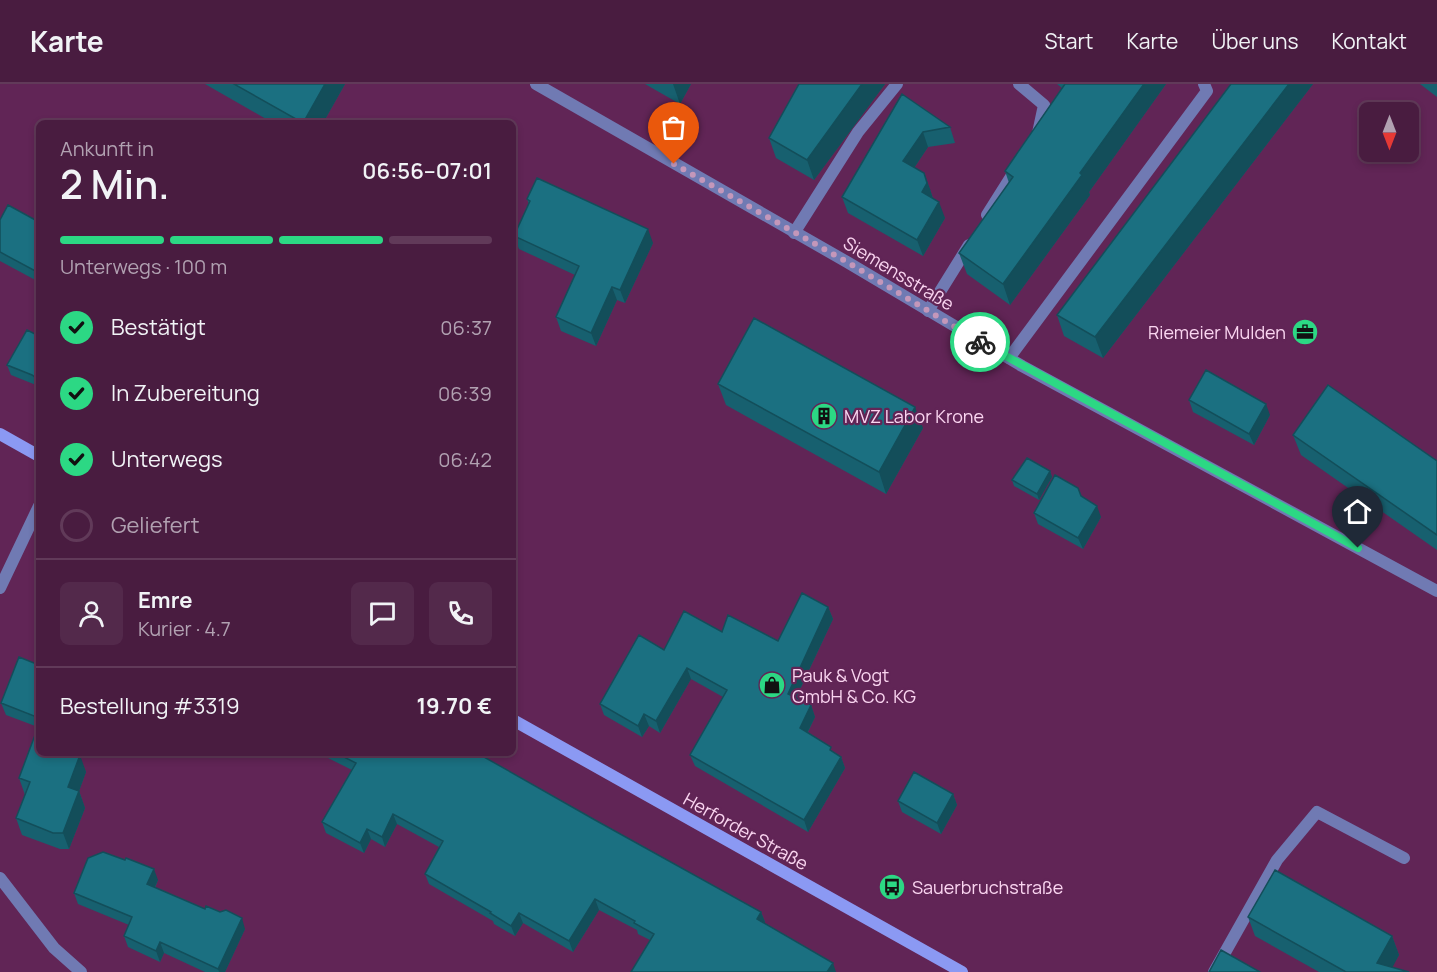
<!DOCTYPE html>
<html lang="de">
<head>
<meta charset="utf-8">
<style>
	body { margin:0; font-family:Manrope,sans-serif; background:#53294b; color:#f1f3f6; height:100vh; display:flex; flex-direction:column; font-size:22px; white-space:nowrap }
	* { box-sizing:border-box; margin:0 }
	p { font-size:20px; color:#b1a1b1 }
	.icon { flex:none; width:33px; height:33px; fill:none; stroke:currentColor; stroke-width:2; stroke-linecap:round; stroke-linejoin:round }
	.map { position:relative; flex:1; overflow:hidden }
	.side { position:absolute; left:36px; top:36px; width:480px; height:636px; display:flex; flex-direction:column; background:#491c40; border-radius:9px; box-shadow:0 3px 9px #0003,0 0 0 2px #613a59 }
	.side>* { flex:none }
	.needle { width:39px; rotate:180deg }
	.tools { position:absolute; left:1359px; top:18px; display:grid; gap:12px }
	.tools a { display:grid; place-items:center; width:60px; height:60px; border-radius:9px; background:#491c40; box-shadow:0 3px 9px #0003,0 0 0 2px #613a59; font-size:30px }
	.pin { position:absolute; display:grid; place-items:center; width:51px; height:51px; color:#fff; margin:-62px -26px; border-radius:50% 50% 50% 0; rotate:-45deg; box-shadow:0 0 6px #0007 }
	.pin .icon { rotate:45deg }
	.courier { position:absolute; display:grid; place-items:center; width:60px; height:60px; margin:-30px; border:4px solid #2cd884; border-radius:50%; background:#fff; color:#222; box-shadow:0 2px 8px #0007 }
	.overview em { font-style:normal; font-weight:600 }
	.overview div { display:flex; flex-direction:column-reverse }
	.overview { display:flex; align-items:center; justify-content:space-between; height:102px; padding:0 24px }
	h1 { font-size:39px; font-weight:600; line-height:45px }
	.bar { display:grid; grid-template-columns:repeat(4,1fr); gap:9px 6px; align-content:center; height:72px; padding:0 24px }
	.bar i { height:8px; border-radius:4px; background:#613a59 }
	.bar .current { background:#2cd884 }
	.bar p { grid-column:span 4 }
	.line { display:flex; align-items:center; gap:15px; padding:0 24px; border-top:2px solid #613a59 }
	.line div { flex:1 }
	.round { display:grid; place-items:center; flex:none; width:63px; height:63px; border-radius:9px; background:#53294b }
	ol { padding:0 24px; list-style:none }
	li { display:flex; align-items:center; gap:18px; height:66px }
	li p { margin-inline-start:auto }
	li .icon { padding:6px; border-radius:50%; background:#2cd884; color:#111; stroke-width:4 }
	li:last-child { color:#b1a1b1 }
	li i { width:33px; height:33px; border:3px solid #613a59; border-radius:50% }
	header { display:flex; align-items:center; gap:36px; box-sizing:border-box; height:84px; padding:0 30px; background:#491c40; border-bottom:2px solid #613a59 }
	header strong { font-size:28px }
	nav { display:flex; gap:33px; margin-inline-start:auto; font-size:21px }
	.map>svg:first-child { display:block }
	.lines { fill:none; stroke-linecap:round; stroke-linejoin:round }
	.service { stroke:#707ab3; stroke-width:12 }
	.minor { stroke:#707ab3; stroke-width:12 }
	.secondary { stroke:#8b99f3; stroke-width:12 }
	.wall { fill:#17606f }
	.shaded-wall { fill:#134e5a }
	.building { fill:#1b7081; stroke:#134e5a; stroke-width:1.5 }
	.done { stroke:#c497ba; stroke-width:6; stroke-dasharray:0 10.8 }
	.route { stroke:#2cd884; stroke-width:8 }
	.labels { text-anchor:middle; dominant-baseline:central; stroke-width:4.5; stroke-linejoin:round; paint-order:stroke }
	.street-label { font-size:18px; fill:#fad5f0; stroke:#612556 }
	.poi-label { font-size:18px; fill:#fad5f0; stroke:#612556; text-anchor:start }
</style>
</head>
<body>
<header>
<strong>Karte</strong>
<nav><a>Start</a><a>Karte</a><a>Über uns</a><a>Kontakt</a></nav>
</header>
<div class="map">
<svg width="1437" height="888" viewBox="0 0 1437 888">
	<rect width="100%" height="100%" fill="#612556"/>
	<g class="lines">
		<!-- service -->
		<path class="service" d="M1019 0 1044 21 1038 49
			M987 131 1016 85
			M794 149 858 48 897 0
			M928 227 969 161
			M1009 274 1207 7 1204 0
			M1214 888 1277 776 1317 728 1404 774"/>
		<!-- minor -->
		<path class="minor" d="M536 0 847 178 1022 282 1437 507
			M0 504 39 422
			M0 794 54 864 81 888"/>
		<!-- secondary -->
		<path class="secondary" d="M0 350 39 372
			M513 636 962 888"/>
	</g>
	<!-- wall -->
	<path class="wall" d="M205 0H345L323 39H273Z
		M645 0H691L680 20Z
		M799 0H885L814 96 776 74 769 54Z
		M1057 0H1166L1089 108 1090 111 1010 221 967 190 959 169 1009 99 1005 87 1062 4Z
		M1231 0H1313L1103 274 1064 252 1057 231Z
		M1420 0H1437V13Z
		M902 10 950 43 955 59 928 63 914 84 924 89 933 114 945 134 923 172 848 129 842 113Z
		M527 115 653 159 625 219 617 216 596 262 561 247 556 233 575 191 519 165 514 152 529 120Z
		M0 136 39 138V198L0 177Z
		M39 252V304L36 301 11 291 7 281Z
		M718 300 923 344 886 410 726 321Z
		M1189 316 1270 331 1254 361 1193 328Z
		M1293 351 1437 377V466L1301 371Z
		M1050 387 1052 393 1039 416 1014 402 1012 396Z
		M1078 404 1082 413 1101 433 1083 465 1038 440 1034 429Z
		M828 523 833 535 796 614 811 621 815 633 808 648 833 668 841 673 845 684 808 748 695 682 690 671 723 613 691 595 660 649 649 642 642 653 604 631 600 620 664 566 722 548 778 557Z
		M39 581V669H78L86 688 79 707 85 724 69 765H60L22 751 16 734 25 711 19 694 38 643 6 631 1 619Z
		M318 669H477L595 736 761 828 765 838 650 856 638 850 637 846 599 826 573 868 523 839 515 852 494 840 493 837 429 800 425 790 439 763 397 740 385 763 371 755 364 769 326 749 322 738 352 686Z
		M953 710 957 721 941 750 902 728 898 717Z
		M158 796 155 804 245 845 225 888H205L164 869 160 878 128 863 124 852 129 841 78 820 74 809Z
		M1248 833 1392 852 1399 871 1392 883 1409 888H1319L1255 852Z"/>
	<!-- shaded-wall -->
	<path class="shaded-wall" d="M325 0H345L323 39H303Z
		M673 0H691L680 20Z
		M862 0H885L814 96 807 76Z
		M1144 0H1166L1089 108 1090 111 1010 221 1003 200 1080 89Z
		M1289 0H1313L1103 274 1095 253Z
		M923 48 928 63 908 93 903 77Z
		M924 89 930 105 933 115 922 108Z
		M939 118 945 134 923 172 917 156Z
		M648 145 653 159 625 219 620 206Z
		M612 203 617 216 596 262 591 249Z
		M1266 320 1270 331 1254 361 1249 350Z
		M915 323 923 344 886 410 879 388Z
		M1050 387 1052 393 1039 416 1037 410Z
		M1097 422 1101 433 1083 465 1078 454Z
		M828 523 833 535 792 622 788 610Z
		M687 584 691 595 660 649 656 637Z
		M811 621 815 633 804 655 800 644Z
		M644 630 649 642 642 653 638 642Z
		M70 669H78L79 673 80 671 86 688 79 707 85 724 69 765 63 749 68 703Z
		M841 673 845 684 808 748 804 736Z
		M953 710 957 721 941 750 937 739Z
		M393 730 397 740 385 763 382 753Z
		M367 745 371 755 364 769 360 759Z
		M154 785 158 796 151 811 147 800Z
		M595 815 599 826 573 868 569 857Z
		M761 828 765 838 761 846 757 835Z
		M519 829 523 839 515 852 511 842Z
		M242 834 245 845 225 888H219L218 885Z
		M1392 852 1399 871 1390 888 1377 879Z
		M160 858 164 869 160 878 156 867Z
		M833 879 836 888H827Z"/>
	<!-- building -->
	<path class="building" d="M234 0H325L303 39Z
		M799 0H862L807 76 769 54Z
		M1065 0H1144L1080 89 1082 91 1003 200 959 169 1013 93 1005 87Z
		M1231 0H1289L1095 253 1057 231Z
		M902 10 950 43 923 48 903 77 924 89 927 99 922 108 939 118 917 156 842 113Z
		M537 94 648 145 620 206 612 203 591 249 556 233 579 182 514 152 530 117 527 115Z
		M8 121 39 138V189L0 168V136Z
		M754 234 915 323 879 388 718 300Z
		M27 246 39 252V296L32 291 7 281Z
		M1206 286 1266 320 1249 350 1189 316Z
		M1328 301 1437 377V451L1293 351Z
		M1027 374 1050 387 1037 410 1012 396Z
		M1055 391 1078 404 1081 412 1097 422 1078 454 1034 429Z
		M802 509 828 523 788 610 811 621 800 644 831 663 830 666 841 673 804 736 690 671 727 606 687 584 656 637 644 630 638 642 600 620 639 551 664 566 684 527 722 548 728 531 778 557Z
		M19 573 39 581V634L1 619Z
		M38 643 39 669H73L80 671 68 703 79 707 63 749H53L16 734 30 698 19 694Z
		M336 669H477L595 736 761 828 757 835 833 879 827 888H631L654 850 634 839 635 837 595 815 569 857 519 829 511 842 490 829 491 828 425 790 443 757 393 730 382 753 367 745 360 759 322 738 356 679Z
		M914 688 953 710 937 739 898 717Z
		M103 768 125 776 126 774 154 785 147 800 205 825 206 822 220 828 226 826 242 834 218 885 160 858 156 867 124 852 132 833 74 809 88 774Z
		M1275 786 1392 852 1377 879 1409 888H1346L1248 833Z
		M1221 866 1260 888H1209Z"/>
	<g class="lines">
		<!-- done -->
		<path class="done" d="M674 80 847 178 980 258"/>
		<!-- route -->
		<path class="route" d="M980 258 1358 464"/>
	</g>
	<!-- icons -->
	<defs>
		<symbol id="office-disc" viewBox="-11 -11 22 22"><circle r="9.5" fill="#2cd884" stroke="#612556"/><path d="M-6-3h4V-5.5h4V-3h4V5H-6ZM-1-4.5V-3h2v-1.5ZM-6 0V1H6V0Z" fill="#111"/></symbol>
		<symbol id="building-disc" viewBox="-11 -11 22 22"><circle r="9.5" fill="#2cd884" stroke="#612556"/><path d="M-4-6H4V6H1V3H-1V6H-4ZM-2.5-4.3h1.7v1.8h-1.7ZM.8-4.3h1.7v1.8H.8ZM-2.5-1h1.7V.8h-1.7ZM.8-1h1.7V.8H.8Z" fill="#111"/></symbol>
		<symbol id="shop-disc" viewBox="-11 -11 22 22"><circle r="9.5" fill="#2cd884" stroke="#612556"/><path d="M-5-2.5h2.3a2.7 3.5 0 0 1 5.4 0H5L5.5 6h-11ZM-1.5-2.5h3a1.5 2.3 0 0 0-3 0Z" fill="#111"/></symbol>
		<symbol id="bus-disc" viewBox="-11 -11 22 22"><circle r="9.5" fill="#2cd884" stroke="#612556"/><path d="M-5-6H5V4H4V6H2V4H-2V6H-4V4H-5ZM-3.5-4V0h7V-4ZM-3.5 1.2v1.5H-2V1.2ZM2 1.2v1.5H3.5V1.2Z" fill="#111"/></symbol>
	</defs>
	<g fill-rule="evenodd">
		<use href="#office-disc" x="1290" y="233" width="30" height="30"/>
		<use href="#building-disc" x="809" y="317" width="30" height="30"/>
		<use href="#shop-disc" x="757" y="586" width="30" height="30"/>
		<use href="#bus-disc" x="877" y="788" width="30" height="30"/>
	</g>
	<g class="labels">
		<!-- street labels -->
		<g class="street-label">
			<text transform="translate(899 189) rotate(31)">Siemensstraße</text>
			<text transform="translate(746 747) rotate(29)">Herforder Straße</text>
		</g>
		<!-- poi labels -->
		<g class="poi-label">
			<text x="1286" y="248" text-anchor="end">Riemeier Mulden</text>
			<text x="844" y="332">MVZ Labor Krone</text>
			<text x="792" y="591">Pauk &amp; Vogt<tspan x="792" dy="21">GmbH &amp; Co. KG</tspan></text>
			<text x="912" y="803">Sauerbruchstraße</text>
		</g>
	</g>
</svg>
<div class="tools">
<a><svg class="needle" viewBox="-14 -14 28 28"><path d="M0-13l5 13h-10z" fill="#e53935"/><path d="M0 13l5-13h-10z" fill="#b1a1b1"/></svg></a>
</div>
<div class="pin" style="left:674px;top:80px;background:#ea580c"><svg class="icon" aria-label="bag" viewBox="0 0 24 24"><path d="M5 8h14l-1 12H6zM9 8a3 3 0 0 1 6 0"/></svg></div>
<div class="pin" style="left:1358px;top:464px;background:#1f2937"><svg class="icon" aria-label="home" viewBox="0 0 24 24"><path d="M3 11l9-7 9 7M6 9v11h12V9"/></svg></div>
<div class="courier" style="left:980px;top:258px"><svg class="icon" aria-label="bike" viewBox="0 0 24 24"><circle cx="6" cy="16" r="4"/><circle cx="18" cy="16" r="4"/><path d="M6 16l4-8h5l3 8M10 8l3 8H6M13 5h3"/></svg></div>
<section class="side">
<div class="overview"><div><h1>2 Min.</h1><p>Ankunft in</p></div><em>06:56–07:01</em></div>
<div class="bar"><i class="current"></i><i class="current"></i><i class="current"></i><i></i><p>Unterwegs · 100 m</p></div>
<ol>
<li><svg class="icon" aria-label="check" viewBox="0 0 24 24"><path d="M5 12l5 5 9-10"/></svg>Bestätigt<p>06:37</p></li>
<li><svg class="icon" aria-label="check" viewBox="0 0 24 24"><path d="M5 12l5 5 9-10"/></svg>In Zubereitung<p>06:39</p></li>
<li><svg class="icon" aria-label="check" viewBox="0 0 24 24"><path d="M5 12l5 5 9-10"/></svg>Unterwegs<p>06:42</p></li>
<li><i></i>Geliefert</li>
</ol>
<div class="line" style="height:108px"><a class="round"><svg class="icon" aria-label="person" viewBox="0 0 24 24"><circle cx="12" cy="8" r="4"/><path d="M4 21q1-7 8-7t8 7"/></svg></a><div><b>Emre</b><p>Kurier · 4.7</p></div><a class="round"><svg class="icon" aria-label="chat" viewBox="0 0 24 24"><path d="M4 5h16v11H9l-5 4z"/></svg></a><a class="round"><svg class="icon" aria-label="phone" viewBox="0 0 24 24"><path d="M5 4h4l2 5-3 2q2 4 5 5l2-3 5 2v4C11 20 4 13 5 4z"/></svg></a></div>
<div class="line" style="height:78px"><div>Bestellung #3319</div><b>19.70 €</b></div>
</section>
</div>
</body>
</html>
